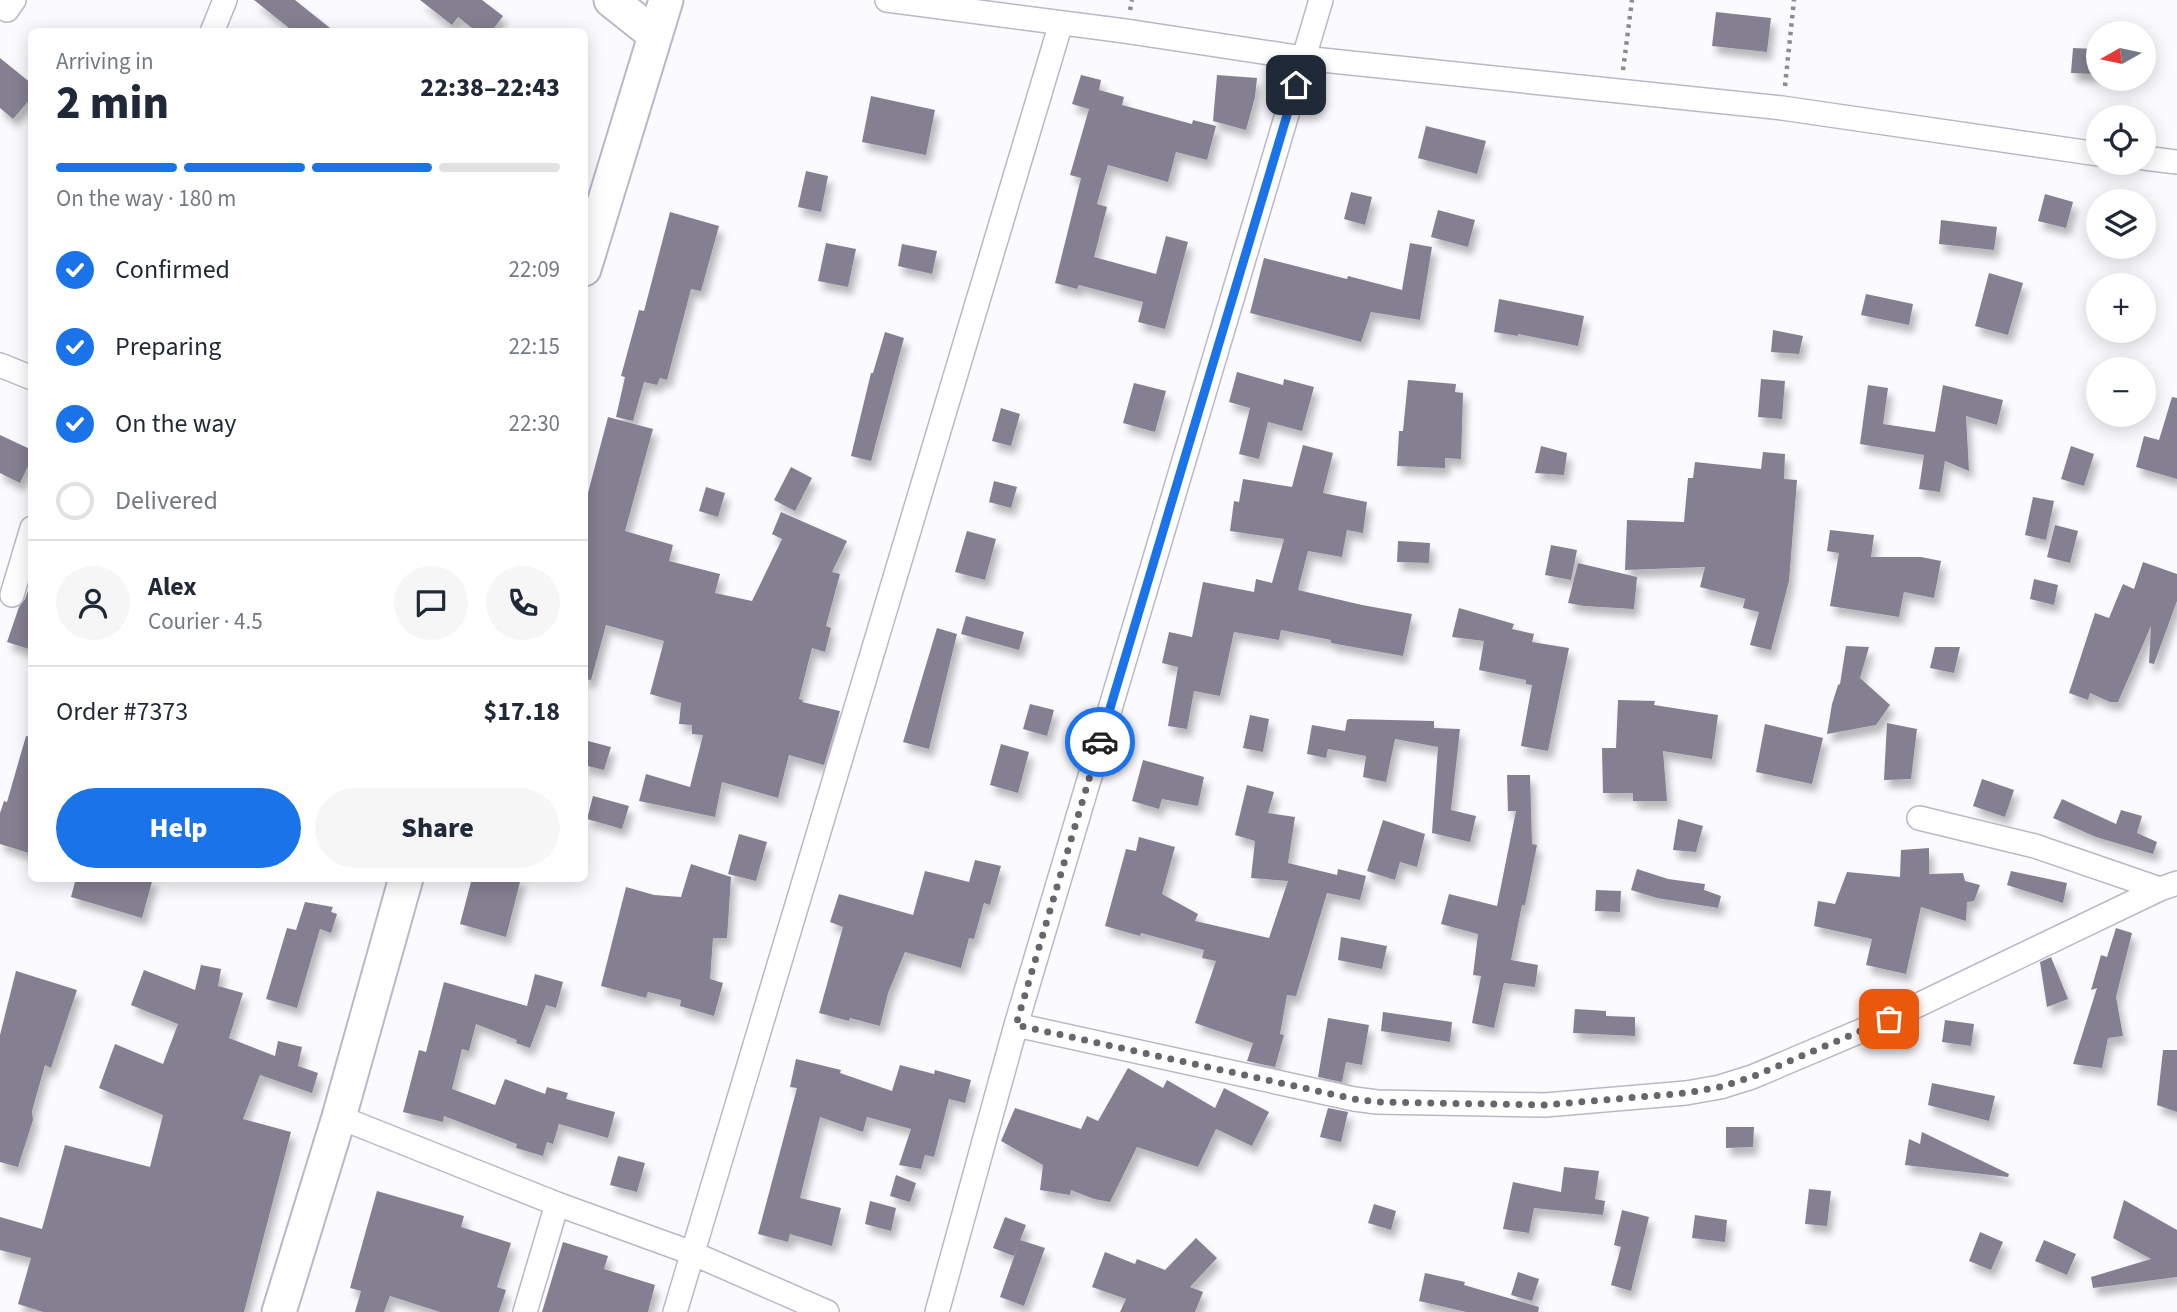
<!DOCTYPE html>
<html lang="en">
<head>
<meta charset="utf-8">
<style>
	body { margin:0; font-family:"Source Sans 3",sans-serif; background:#f6f6f7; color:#1f2937; height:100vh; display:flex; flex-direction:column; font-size:26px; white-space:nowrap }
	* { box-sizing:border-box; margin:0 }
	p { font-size:23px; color:#747a83 }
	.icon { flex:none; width:38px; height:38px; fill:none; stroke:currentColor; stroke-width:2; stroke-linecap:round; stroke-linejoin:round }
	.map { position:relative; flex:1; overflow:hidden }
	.side { position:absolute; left:28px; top:28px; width:560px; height:854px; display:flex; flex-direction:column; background:#fff; border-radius:10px; box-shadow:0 4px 18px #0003 }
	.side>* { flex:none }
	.needle { width:46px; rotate:261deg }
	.tools { position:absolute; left:2086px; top:21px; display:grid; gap:14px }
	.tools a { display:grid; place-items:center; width:70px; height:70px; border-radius:50%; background:#fff; box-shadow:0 4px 18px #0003; font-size:35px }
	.pin { position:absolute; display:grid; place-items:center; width:60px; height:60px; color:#fff; margin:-30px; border-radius:14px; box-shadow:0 4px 10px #0006 }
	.courier { position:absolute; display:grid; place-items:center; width:70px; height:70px; margin:-35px; border:5px solid #1a73e8; border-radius:50%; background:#fff; color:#222; box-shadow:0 2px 9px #0007 }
	.overview em { font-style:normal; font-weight:800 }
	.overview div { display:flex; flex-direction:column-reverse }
	.overview { display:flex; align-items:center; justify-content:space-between; height:119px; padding:0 28px }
	h1 { font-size:46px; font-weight:800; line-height:52px }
	.bar { display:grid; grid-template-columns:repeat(4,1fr); gap:10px 7px; align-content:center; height:84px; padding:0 28px }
	.bar i { height:9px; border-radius:5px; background:#e0e1e3 }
	.bar .active { background:#1a73e8 }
	.bar p { grid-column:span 4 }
	.line { display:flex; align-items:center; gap:18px; padding:0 28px; border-top:2px solid #e0e1e3 }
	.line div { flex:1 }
	.round { display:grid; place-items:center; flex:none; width:74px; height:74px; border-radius:37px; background:#f6f6f7 }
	ol { padding:0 28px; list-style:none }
	li { display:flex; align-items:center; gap:21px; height:77px }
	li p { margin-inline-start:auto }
	li .icon { padding:7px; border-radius:50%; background:#1a73e8; color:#fff; stroke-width:4 }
	li:last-child { color:#747a83 }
	li i { width:38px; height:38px; border:4px solid #e0e1e3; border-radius:50% }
	.button { display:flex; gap:14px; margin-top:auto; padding:14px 28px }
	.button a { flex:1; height:80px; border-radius:42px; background:#1a73e8; color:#fff; font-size:28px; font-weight:800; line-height:80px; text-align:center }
	.button a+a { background:#f6f6f7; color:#1f2937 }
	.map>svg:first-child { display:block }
	.building { fill:#858091; filter:url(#shadow) }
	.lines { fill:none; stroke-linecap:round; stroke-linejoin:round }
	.street-casing { stroke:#bbb7c9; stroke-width:26 }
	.secondary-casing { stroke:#bbb7c9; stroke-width:37 }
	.path { stroke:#8b8a8f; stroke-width:4.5; stroke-dasharray:3.5 5; stroke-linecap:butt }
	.street { stroke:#fff; stroke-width:23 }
	.secondary { stroke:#fff; stroke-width:33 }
	.done { stroke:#68666c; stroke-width:7; stroke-dasharray:0 12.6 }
	.route { stroke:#1a73e8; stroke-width:9 }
</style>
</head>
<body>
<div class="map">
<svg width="2177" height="1312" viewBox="0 0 2177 1312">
	<defs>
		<filter id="shadow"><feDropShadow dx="4.5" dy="8" stdDeviation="3.5" flood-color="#0004"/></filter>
	</defs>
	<rect width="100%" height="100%" fill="#fbfafe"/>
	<!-- building -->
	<path class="building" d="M254 0H295L335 32H294Z
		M420 0H482L503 16 491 32H477L458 17 452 25Z
		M1716 12 1771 18 1767 52 1712 46Z
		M2073 48 2096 49 2094 74 2071 73Z
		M0 58 32 84V97L13 119 0 108Z
		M1081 75 1101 80 1099 90 1124 97 1122 105 1192 124 1193 120 1216 126 1207 160 1176 152 1168 182 1108 165 1097 204 1107 207 1094 257 1156 274 1166 236 1188 242 1165 329 1138 322 1143 302 1079 285 1077 289 1055 283 1081 178 1070 175 1089 109 1072 104Z
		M1217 75 1257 78 1255 97 1246 130 1213 121Z
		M871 96 935 110 926 155 862 142Z
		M1426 126 1486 141 1477 174 1418 158Z
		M806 171 828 176 821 212 798 207Z
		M1351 192 1372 197 1365 225 1344 219Z
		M2045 194 2073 202 2066 228 2038 221Z
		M1438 210 1475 220 1468 247 1431 237Z
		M670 212 719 226 701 291 691 289 667 380 660 378 657 385 644 382 633 421 616 417 625 377 621 376 639 310 644 311Z
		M1941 220 1997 227 1994 250 1939 244Z
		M826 243 856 249 848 287 818 281Z
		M1410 243 1432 247 1420 320 1371 312 1361 342 1250 313 1264 258 1347 279 1348 276 1402 290Z
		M902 244 937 251 932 274 898 266Z
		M1989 273 2023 283 2008 335 1975 326Z
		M1866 294 1913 304 1909 325 1861 315Z
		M1499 299 1584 316 1578 346 1518 334V336L1494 332Z
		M1773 330 1803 336 1799 354 1771 352Z
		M885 332 904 338 871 461 851 456 871 373H873Z
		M1237 372 1283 385 1284 379 1314 387 1302 431 1268 422 1259 459 1239 454 1250 408 1229 402Z
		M1761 379 1785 381 1782 419 1758 417Z
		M1408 380 1456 384 1455 392 1463 393 1461 459 1445 458V468L1397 466 1399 431H1403Z
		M1134 383 1166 391 1155 432 1123 423Z
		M1868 385 1888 388 1883 424 1935 432 1943 385 2003 400 1997 425 1966 416 1969 471 1945 461 1940 492 1919 489 1924 455 1860 444Z
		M2172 397 2177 398V479L2136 467 2144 436 2159 440Z
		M1001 408 1020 414 1011 446 992 441Z
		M608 417 653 429 625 531 673 545 669 561 720 574 715 593 752 601 782 539 772 534 781 512 847 541 832 572 840 574 826 626 831 628 825 652 812 648 799 699 803 700 802 702 840 711 824 765 789 755 778 798 722 782 715 817 639 801 646 774 690 787 703 735 692 734V725L679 724 681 703 650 694 664 641 606 625 591 680 584 679V508Z
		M0 435 32 450V458L20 483 0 473Z
		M1303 445 1333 453 1323 493 1367 502 1363 533 1347 530 1342 557 1308 551 1298 590 1362 605 1412 614 1403 656 1331 643V640L1281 630 1279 640 1234 632 1220 696 1194 691 1187 729 1168 726 1178 667 1162 663 1169 632 1192 637 1203 582 1254 592 1256 579 1272 583 1284 539 1230 531 1234 501 1239 502 1243 479 1292 487Z
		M1541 446 1567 453 1564 475 1535 473Z
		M2071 446 2094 454 2084 486 2061 479Z
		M1763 452 1785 454 1784 479 1797 480 1789 581 1771 650 1750 645 1759 612 1743 608 1745 599 1700 587 1705 567 1625 570 1627 520 1684 522 1688 478H1693L1695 462 1761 469Z
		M791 467 812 478 795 511 774 500Z
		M994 481 1017 487 1011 508 989 502Z
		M706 487 725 493 718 517 699 511Z
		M2033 497 2054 501 2046 540 2025 535Z
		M2055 525 2078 531 2070 563 2047 557Z
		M1830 530 1874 535 1871 557H1921L1941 561 1934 598 1904 592 1899 617 1830 606 1839 553 1827 551Z
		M967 531 996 539 985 580 955 572Z
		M1398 541 1430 543 1429 563 1397 562Z
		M1551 545 1577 550 1571 580 1545 575Z
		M2143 562 2177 574V601L2154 664 2149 663 2151 626 2118 702H2110L2090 693 2088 700 2069 693 2095 613 2109 618 2123 584 2134 589Z
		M1578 563 1637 577 1634 609 1584 606 1568 603Z
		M32 579V650L7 642 19 607 25 599Z
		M2034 579 2058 585 2054 605 2030 599Z
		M1459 608 1514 624 1512 629 1534 634 1532 642 1569 648 1548 751 1521 746 1532 685 1526 684V680L1479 670 1484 641 1452 637Z
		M966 616 1024 632 1019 650 961 634Z
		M937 628 957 634 929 749 903 742Z
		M1846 646 1869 647 1860 678 1890 705 1876 725 1827 734 1832 704 1838 685 1840 684Z
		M1935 647H1960L1954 673 1930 668Z
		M1618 700 1655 701 1654 705 1718 715 1712 759 1663 751 1667 801H1633V793H1603L1602 748H1616Z
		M1030 704 1054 710 1047 736 1023 729Z
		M1250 715 1269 719 1263 752 1243 748Z
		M1349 719 1434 721V728L1460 729 1451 810 1476 816 1470 842 1432 833 1438 747 1395 739 1386 782 1363 777 1366 756 1328 749 1326 758 1307 754 1312 725 1345 731 1347 720Z
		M1887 723 1917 729 1911 779 1884 780Z
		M1765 724 1823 738 1812 784 1756 772Z
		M26 736 32 737V854L0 844V813L4 801 7 802Z
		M584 740 611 747 604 770 584 765Z
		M1001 744 1029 752 1018 793 990 785Z
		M1143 760 1204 777 1198 806 1162 799 1159 809 1132 801Z
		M1507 775H1530L1532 844 1537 845 1525 905H1522L1511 960 1538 965 1535 987 1504 983 1494 1028 1472 1023 1481 976 1473 975 1478 934 1441 924 1449 894 1497 906 1516 811H1508Z
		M1982 779 2014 790 2005 817 1973 806Z
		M1247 785 1274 792 1268 813 1295 817 1288 863 1337 875 1338 869 1366 876 1360 900 1327 893 1296 996 1287 995 1280 1034 1284 1035 1275 1067 1247 1061 1253 1043 1195 1023 1216 961 1202 958 1204 950 1141 933 1140 936 1105 926 1126 849 1136 851 1139 837 1175 847 1162 894 1198 914 1195 921 1269 938 1288 881 1251 878 1255 841 1235 835Z
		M593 796 629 806 622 829 587 819Z
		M2062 799 2116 824 2121 810 2142 816 2137 833 2157 842 2153 854 2096 837 2053 818Z
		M1678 819 1703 826 1696 852 1673 850Z
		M1383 820 1425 834 1417 867 1400 862 1395 880 1367 871Z
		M739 834 767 842 756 881 728 874Z
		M1929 848V874L1963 873 1965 881 1980 885 1974 901 1967 902 1966 921 1921 907 1906 974 1866 965 1872 939 1814 926 1818 901 1835 904 1847 872 1900 877 1901 850Z
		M975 860 1001 866 990 905 984 903 974 939 969 938 961 968 905 952 888 993 880 1026 850 1018 849 1021 819 1013 843 927 830 922 839 894 913 915 925 871 969 882Z
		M691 864 731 877 727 938H713L710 979 723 983 714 1016 680 1006 681 1000 648 992 646 998 601 986 626 887 654 895 681 897Z
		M1637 869 1668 879 1705 884 1704 890 1721 896 1718 908 1657 898 1631 890Z
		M2011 871 2067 883 2063 903 2007 885Z
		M76 878H153L142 918 71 897Z
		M472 878H521L506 937 460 924Z
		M1596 890 1621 891 1620 912 1595 911Z
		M305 902 333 907 331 912 337 914 331 933 320 929 297 1008 266 999 287 928 296 930Z
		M2116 928 2132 933 2116 997 2123 1036 2108 1038 2102 1068 2073 1064 2097 988 2091 990 2101 955 2107 957Z
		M1341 937 1387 946 1382 969 1338 960Z
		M2051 957 2068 999 2047 1007 2040 962Z
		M201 965 221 969 218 986 243 993 229 1038 275 1056 278 1041 302 1047 298 1066 318 1073 312 1093 260 1075 243 1119 291 1132 244 1312H43L18 1304 31 1258 0 1250V1217L42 1229 65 1145 150 1167 163 1115 99 1088 115 1044 163 1064 178 1024 131 1005 144 970 195 990Z
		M16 971 77 990 51 1068 45 1065 32 1111 33 1120 18 1167 0 1162V1035Z
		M535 974 563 982 556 1008 546 1005 530 1048 516 1043 517 1040 476 1024 469 1051 462 1049 452 1089 495 1105 505 1079 545 1094 547 1087 568 1093 566 1099 615 1112 608 1138 559 1124 553 1144 547 1142 543 1156 516 1148 517 1144 444 1116 443 1122 403 1112 419 1050 426 1052 444 982 527 1006Z
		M1575 1009 1606 1011V1016L1635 1017V1036L1573 1033Z
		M1383 1012 1452 1022 1450 1042 1381 1031Z
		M1328 1018 1369 1025 1362 1065 1346 1062 1342 1082 1318 1077Z
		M1945 1020 1974 1024 1971 1046 1942 1042Z
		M2163 1050H2177V1112L2157 1105Z
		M796 1059 841 1070 840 1073 892 1091 900 1065 934 1074 935 1070 971 1080 965 1103 949 1099 934 1157 925 1155 921 1169 899 1165 911 1129 867 1117 863 1132 820 1117 800 1198 841 1208 832 1246 790 1234 788 1242 758 1234 797 1088 790 1087Z
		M1128 1068 1163 1088 1167 1080 1215 1108 1224 1088 1269 1112 1252 1146 1216 1129 1198 1167 1137 1147 1110 1202 1094 1199 1071 1190 1070 1195 1040 1190 1043 1165 1001 1141 1015 1108 1081 1129 1087 1116 1098 1121Z
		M1932 1083 1995 1096 1989 1121 1928 1105Z
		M1328 1108 1348 1112 1341 1142 1320 1137Z
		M1726 1127H1754L1753 1147 1726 1148Z
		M1922 1132 2009 1174 2008 1177 1905 1165 1909 1139 1920 1144Z
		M618 1156 645 1163 637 1192 610 1185Z
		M1564 1167 1599 1171 1595 1199 1605 1201 1603 1215 1534 1208 1529 1233 1503 1229 1513 1182 1561 1192Z
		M896 1175 916 1183 910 1202 890 1196Z
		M1809 1189 1831 1191 1827 1226 1805 1224Z
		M377 1191 464 1216 461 1227 511 1243 497 1287 506 1290 499 1312H440L390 1296 384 1312H355L361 1291 350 1288Z
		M2124 1200 2177 1230V1277L2093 1288 2091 1277 2151 1259 2113 1238Z
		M870 1201 896 1208 891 1231 865 1224Z
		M1374 1204 1396 1211 1391 1230 1368 1223Z
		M1622 1210 1649 1217 1631 1291 1611 1285 1621 1247 1614 1245Z
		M1695 1215 1727 1220 1725 1242 1692 1238Z
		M1005 1217 1026 1225 1014 1256 993 1248Z
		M1980 1232 2003 1242 1991 1270 1969 1261Z
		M1196 1238 1217 1258 1190 1287 1203 1292 1195 1312H1120L1126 1299 1092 1287 1105 1252 1135 1264 1137 1259 1165 1270Z
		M1020 1240 1045 1248 1024 1306 1000 1297Z
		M2044 1240 2076 1254 2067 1275 2035 1261Z
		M563 1242 608 1256 604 1269 655 1285 648 1312H542Z
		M1518 1272 1539 1279 1532 1301 1511 1295Z
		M1425 1273 1465 1282 1464 1285 1539 1307 1538 1312H1466L1419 1301Z"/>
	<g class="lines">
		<defs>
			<path id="street" d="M887 0 1125 31 1303 58 1782 108 2098 154
				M7 10 14 0
				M212 32 225 0
				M2144 158 2177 162
				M0 365 32 378
				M12 595 32 528
				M1919 818 2035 846 2160 889
				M1016 1025 1354 1099 1377 1102 1545 1105 1686 1093 1720 1087 1752 1077 1889 1019 2160 889 2177 883
				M339 1117 557 1204 692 1253 827 1312
				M525 1312 557 1204
				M675 1312 1061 23
				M937 1312 1016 1025 1321 0"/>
			<path id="secondary" d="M611 0 655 35
				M584 269 666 0
				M279 1312 339 1117 406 878"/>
		</defs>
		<!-- street casing -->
		<use href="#street" class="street-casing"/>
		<!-- secondary casing -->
		<use href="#secondary" class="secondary-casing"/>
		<!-- path -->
		<path class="path" d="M1130 10 1132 0
			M1623 70 1632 0
			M1785 86 1794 0"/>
		<!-- street -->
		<use href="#street" class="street"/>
		<!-- secondary -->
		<use href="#secondary" class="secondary"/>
	</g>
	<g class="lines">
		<!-- done -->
		<path class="done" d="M1100 742 1016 1025 1354 1099 1377 1102 1545 1105 1686 1093 1720 1087 1752 1077 1889 1019"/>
		<!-- route -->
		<path class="route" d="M1100 742 1296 85"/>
	</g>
</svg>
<div class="tools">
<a><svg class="needle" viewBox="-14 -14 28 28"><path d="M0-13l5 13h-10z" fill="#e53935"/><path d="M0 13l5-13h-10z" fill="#747a83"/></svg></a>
<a><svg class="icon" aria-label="locate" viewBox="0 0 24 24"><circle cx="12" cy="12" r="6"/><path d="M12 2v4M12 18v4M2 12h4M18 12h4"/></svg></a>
<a><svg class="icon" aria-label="layers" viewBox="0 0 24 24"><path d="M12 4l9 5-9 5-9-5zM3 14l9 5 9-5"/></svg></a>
<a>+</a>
<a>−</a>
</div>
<div class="pin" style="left:1889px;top:1019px;background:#ea580c"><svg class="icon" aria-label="bag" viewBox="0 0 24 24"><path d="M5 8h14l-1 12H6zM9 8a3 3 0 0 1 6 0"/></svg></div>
<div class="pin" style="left:1296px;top:85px;background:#1f2937"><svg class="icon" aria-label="home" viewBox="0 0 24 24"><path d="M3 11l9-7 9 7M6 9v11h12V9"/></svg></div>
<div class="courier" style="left:1100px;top:742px"><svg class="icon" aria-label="car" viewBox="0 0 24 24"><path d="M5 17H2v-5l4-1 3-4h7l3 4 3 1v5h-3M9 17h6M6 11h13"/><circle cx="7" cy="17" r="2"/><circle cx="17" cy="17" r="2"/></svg></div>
<section class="side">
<div class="overview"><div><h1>2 min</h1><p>Arriving in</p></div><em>22:38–22:43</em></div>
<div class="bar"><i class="active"></i><i class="active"></i><i class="active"></i><i></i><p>On the way · 180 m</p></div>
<ol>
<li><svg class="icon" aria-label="check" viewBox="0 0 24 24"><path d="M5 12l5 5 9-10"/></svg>Confirmed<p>22:09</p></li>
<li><svg class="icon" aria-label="check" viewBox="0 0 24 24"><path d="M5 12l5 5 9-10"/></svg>Preparing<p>22:15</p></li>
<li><svg class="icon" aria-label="check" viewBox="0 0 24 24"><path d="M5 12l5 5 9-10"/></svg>On the way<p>22:30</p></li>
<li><i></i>Delivered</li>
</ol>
<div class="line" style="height:126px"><a class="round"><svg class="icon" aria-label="person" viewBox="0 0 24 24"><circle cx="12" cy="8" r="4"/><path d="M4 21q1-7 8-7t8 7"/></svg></a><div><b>Alex</b><p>Courier · 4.5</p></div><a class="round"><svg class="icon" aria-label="chat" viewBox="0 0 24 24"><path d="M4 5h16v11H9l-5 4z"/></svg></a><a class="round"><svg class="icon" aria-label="phone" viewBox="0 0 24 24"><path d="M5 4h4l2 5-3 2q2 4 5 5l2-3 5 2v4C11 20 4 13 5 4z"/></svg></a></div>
<div class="line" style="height:91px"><div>Order #7373</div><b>$17.18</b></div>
<div class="button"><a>Help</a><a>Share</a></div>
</section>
</div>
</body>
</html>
